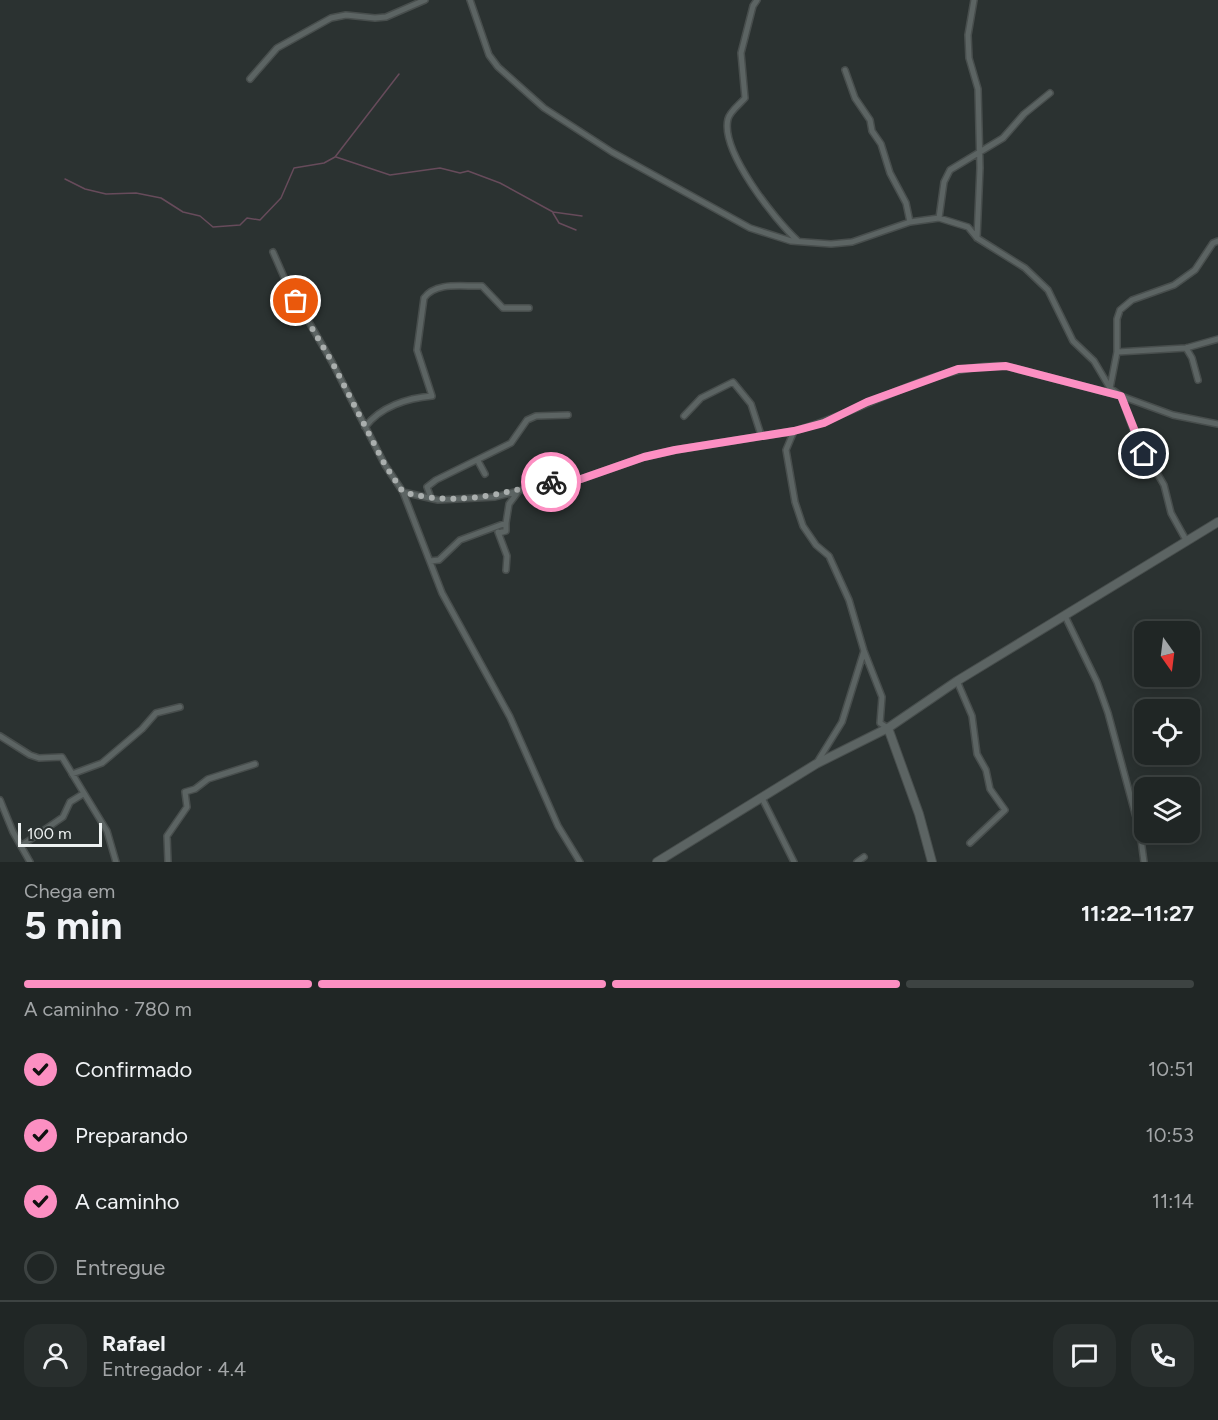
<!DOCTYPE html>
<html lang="pt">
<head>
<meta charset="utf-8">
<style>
	body { margin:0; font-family:Figtree,sans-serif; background:#282e2d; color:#f1f3f6; height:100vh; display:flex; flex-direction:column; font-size:22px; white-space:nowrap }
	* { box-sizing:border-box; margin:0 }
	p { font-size:20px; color:#a2a5a7 }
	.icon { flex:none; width:33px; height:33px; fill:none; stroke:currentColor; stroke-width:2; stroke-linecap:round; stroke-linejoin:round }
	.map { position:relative; height:862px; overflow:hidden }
	.panel { display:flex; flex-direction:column; background:#202625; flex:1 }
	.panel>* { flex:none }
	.needle { width:39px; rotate:166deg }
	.fabs { position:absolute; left:1134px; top:621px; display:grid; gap:12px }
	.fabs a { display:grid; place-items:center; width:66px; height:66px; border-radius:12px; background:#202625; box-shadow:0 3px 15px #0003,0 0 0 2px #3d4342; font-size:30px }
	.scale { position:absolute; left:18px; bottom:15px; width:84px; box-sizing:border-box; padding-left:6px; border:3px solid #eef2f2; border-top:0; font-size:16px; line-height:21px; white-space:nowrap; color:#eef2f2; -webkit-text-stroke:4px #2b3231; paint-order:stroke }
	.pin { position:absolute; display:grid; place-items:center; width:51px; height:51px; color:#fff; margin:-26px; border:3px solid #fff; border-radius:50%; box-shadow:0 2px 6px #0007 }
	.courier { position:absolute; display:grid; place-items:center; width:60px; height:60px; margin:-30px; border:4px solid #fc8fc2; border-radius:50%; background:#fff; color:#222; box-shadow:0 2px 8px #0007 }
	.headline em { font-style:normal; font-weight:700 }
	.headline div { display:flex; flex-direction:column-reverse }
	.headline { display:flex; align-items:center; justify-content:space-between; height:102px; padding:0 24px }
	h1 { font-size:39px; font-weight:700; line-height:45px }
	.bar { display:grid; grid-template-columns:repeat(4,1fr); gap:9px 6px; align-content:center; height:72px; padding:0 24px }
	.bar i { height:8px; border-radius:4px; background:#3d4342 }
	.bar .on { background:#fc8fc2 }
	.bar p { grid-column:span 4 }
	.line { display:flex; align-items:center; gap:15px; padding:0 24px; border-top:2px solid #3d4342 }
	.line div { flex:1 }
	.round { display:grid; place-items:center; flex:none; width:63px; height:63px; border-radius:18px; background:#282e2d }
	ol { padding:0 24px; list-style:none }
	li { display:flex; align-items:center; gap:18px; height:66px }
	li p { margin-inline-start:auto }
	li .icon { padding:6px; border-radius:50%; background:#fc8fc2; color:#111; stroke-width:4 }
	li:last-child { color:#a2a5a7 }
	li i { width:33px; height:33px; border:3px solid #3d4342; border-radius:50% }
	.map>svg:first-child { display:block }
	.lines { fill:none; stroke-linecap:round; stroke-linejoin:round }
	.stream { stroke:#674b5b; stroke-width:1.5 }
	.street-casing { stroke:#484e4d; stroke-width:8 }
	.secondary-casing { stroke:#484e4d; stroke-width:10 }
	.street { stroke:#5c6463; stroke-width:5 }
	.secondary { stroke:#5c6463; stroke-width:8 }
	.done { stroke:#aaafae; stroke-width:6; stroke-dasharray:0 10.8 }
	.route { stroke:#fc8fc2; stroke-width:8 }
</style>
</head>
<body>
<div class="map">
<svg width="1218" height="862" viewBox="0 0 1218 862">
	<rect width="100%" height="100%" fill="#2b3231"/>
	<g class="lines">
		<!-- stream -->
		<path class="stream" d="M336 157 390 175 440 168 460 173 468 171 500 183 553 212 582 216
			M65 179 85 189 106 194 136 193 161 198 183 212 200 216 213 227 240 225 247 218 260 220 281 198 294 168 324 163 335 157 399 74
			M553 213 559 223 576 230"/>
		<defs>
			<path id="street" d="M470 0 489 55 498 67 544 108 612 152 750 228 791 241 831 244 852 242 910 222 939 218 968 227 977 238 1025 268 1048 290 1073 341 1094 361 1110 388 1121 396 1136 437 1164 485 1171 513 1186 540
				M757 0 753 6 741 53 745 98C740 104 730 111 728 119 720 151 775 220 798 241
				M974 0 968 35 969 58 978 89 980 168 977 238
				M845 70 855 98 870 120 872 131 881 144 890 173 906 203 910 222
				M250 79 277 48 331 18 346 15 375 18 386 17 425 0
				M939 218 944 182 950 170 1003 138 1024 114 1050 93
				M273 252 287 284 332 362 385 465 403 492 442 593 510 717 558 826 580 862
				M1186 348 1192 358 1198 380
				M1117 352 1186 348 1218 339
				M1110 388 1117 352V319L1120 310 1132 300 1174 285 1195 270 1213 243 1218 241
				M684 416 701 398 733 382 751 404 761 435
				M365 427C380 407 407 398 432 396L417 350 424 298C436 281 464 287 482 286L503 308H529
				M478 461 485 474
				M403 492 438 500 495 497 553 482 581 479 644 457 675 450 794 431
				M431 498 427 487 436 480 511 443 527 420 536 416 568 415
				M506 523 509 504 518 492
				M498 532 507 556 506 570
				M430 561 439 560 460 540 506 523V531L499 533
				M1065 616 1097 682 1108 713 1140 832 1144 862
				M957 681 972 716 977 754 986 770 990 789 1005 810 970 843
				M888 728 880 723 882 697 864 651 849 600 829 556 816 545 803 526 795 502 786 450 794 431C863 413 934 362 1006 366L1121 396 1173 415 1218 424
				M0 736 30 755 39 758 62 757 107 831 116 862
				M816 764 842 722 864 651
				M72 774 102 763 142 729 156 713 180 707
				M762 798 794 862
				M0 800 13 832 30 862
				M21 846 63 817 70 802 83 794
				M168 862 167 836 187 807 185 792 195 789 208 779 255 764
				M857 862 864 857"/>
			<path id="secondary" d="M888 728 919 814 932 862
				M657 862 816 764 888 728 957 681 1218 522"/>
		</defs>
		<!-- street casing -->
		<use href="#street" class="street-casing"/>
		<!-- secondary casing -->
		<use href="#secondary" class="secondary-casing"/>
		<!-- street -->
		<use href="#street" class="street"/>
		<!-- secondary -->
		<use href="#secondary" class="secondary"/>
	</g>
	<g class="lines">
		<!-- done -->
		<path class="done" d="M296 301 332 362 385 465 403 492C457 507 498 494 551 482"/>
		<!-- route -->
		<path class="route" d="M551 482 581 479 644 457 675 450 794 431 824 423 867 402 958 369 1006 366 1121 396 1144 454"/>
	</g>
</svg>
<div class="fabs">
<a><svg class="needle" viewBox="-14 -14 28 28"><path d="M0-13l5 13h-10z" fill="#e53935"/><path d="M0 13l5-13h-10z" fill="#a2a5a7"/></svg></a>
<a><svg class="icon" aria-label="locate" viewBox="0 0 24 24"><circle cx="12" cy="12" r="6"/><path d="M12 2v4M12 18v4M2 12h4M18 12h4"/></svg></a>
<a><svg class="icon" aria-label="layers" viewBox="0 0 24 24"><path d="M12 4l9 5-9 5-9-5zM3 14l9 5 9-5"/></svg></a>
</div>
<div class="scale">100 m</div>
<div class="pin" style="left:296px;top:301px;background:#ea580c"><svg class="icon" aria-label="bag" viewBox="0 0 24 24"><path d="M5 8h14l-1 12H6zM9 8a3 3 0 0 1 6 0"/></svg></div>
<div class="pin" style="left:1144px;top:454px;background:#1f2937"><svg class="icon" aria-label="home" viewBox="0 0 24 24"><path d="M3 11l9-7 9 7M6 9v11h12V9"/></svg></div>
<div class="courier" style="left:551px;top:482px"><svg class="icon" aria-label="bike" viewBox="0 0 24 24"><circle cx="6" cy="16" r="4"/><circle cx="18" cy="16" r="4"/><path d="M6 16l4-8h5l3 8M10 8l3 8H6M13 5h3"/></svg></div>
</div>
<section class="panel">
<div class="headline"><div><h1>5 min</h1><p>Chega em</p></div><em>11:22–11:27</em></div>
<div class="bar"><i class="on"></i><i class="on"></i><i class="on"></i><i></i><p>A caminho · 780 m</p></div>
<ol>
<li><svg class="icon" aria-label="check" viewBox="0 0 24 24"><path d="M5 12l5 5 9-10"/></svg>Confirmado<p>10:51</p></li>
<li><svg class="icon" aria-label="check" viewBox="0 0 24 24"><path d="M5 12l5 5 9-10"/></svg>Preparando<p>10:53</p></li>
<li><svg class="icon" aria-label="check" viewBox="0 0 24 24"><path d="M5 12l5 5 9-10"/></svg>A caminho<p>11:14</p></li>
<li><i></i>Entregue</li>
</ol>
<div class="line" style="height:108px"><a class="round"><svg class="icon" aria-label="person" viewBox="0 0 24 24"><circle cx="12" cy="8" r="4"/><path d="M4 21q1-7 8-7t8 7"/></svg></a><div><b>Rafael</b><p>Entregador · 4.4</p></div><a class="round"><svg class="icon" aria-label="chat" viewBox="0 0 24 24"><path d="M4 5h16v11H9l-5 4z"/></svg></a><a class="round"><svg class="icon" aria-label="phone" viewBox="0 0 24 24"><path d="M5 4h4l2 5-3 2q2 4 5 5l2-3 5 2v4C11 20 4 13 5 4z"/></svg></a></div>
</section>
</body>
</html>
